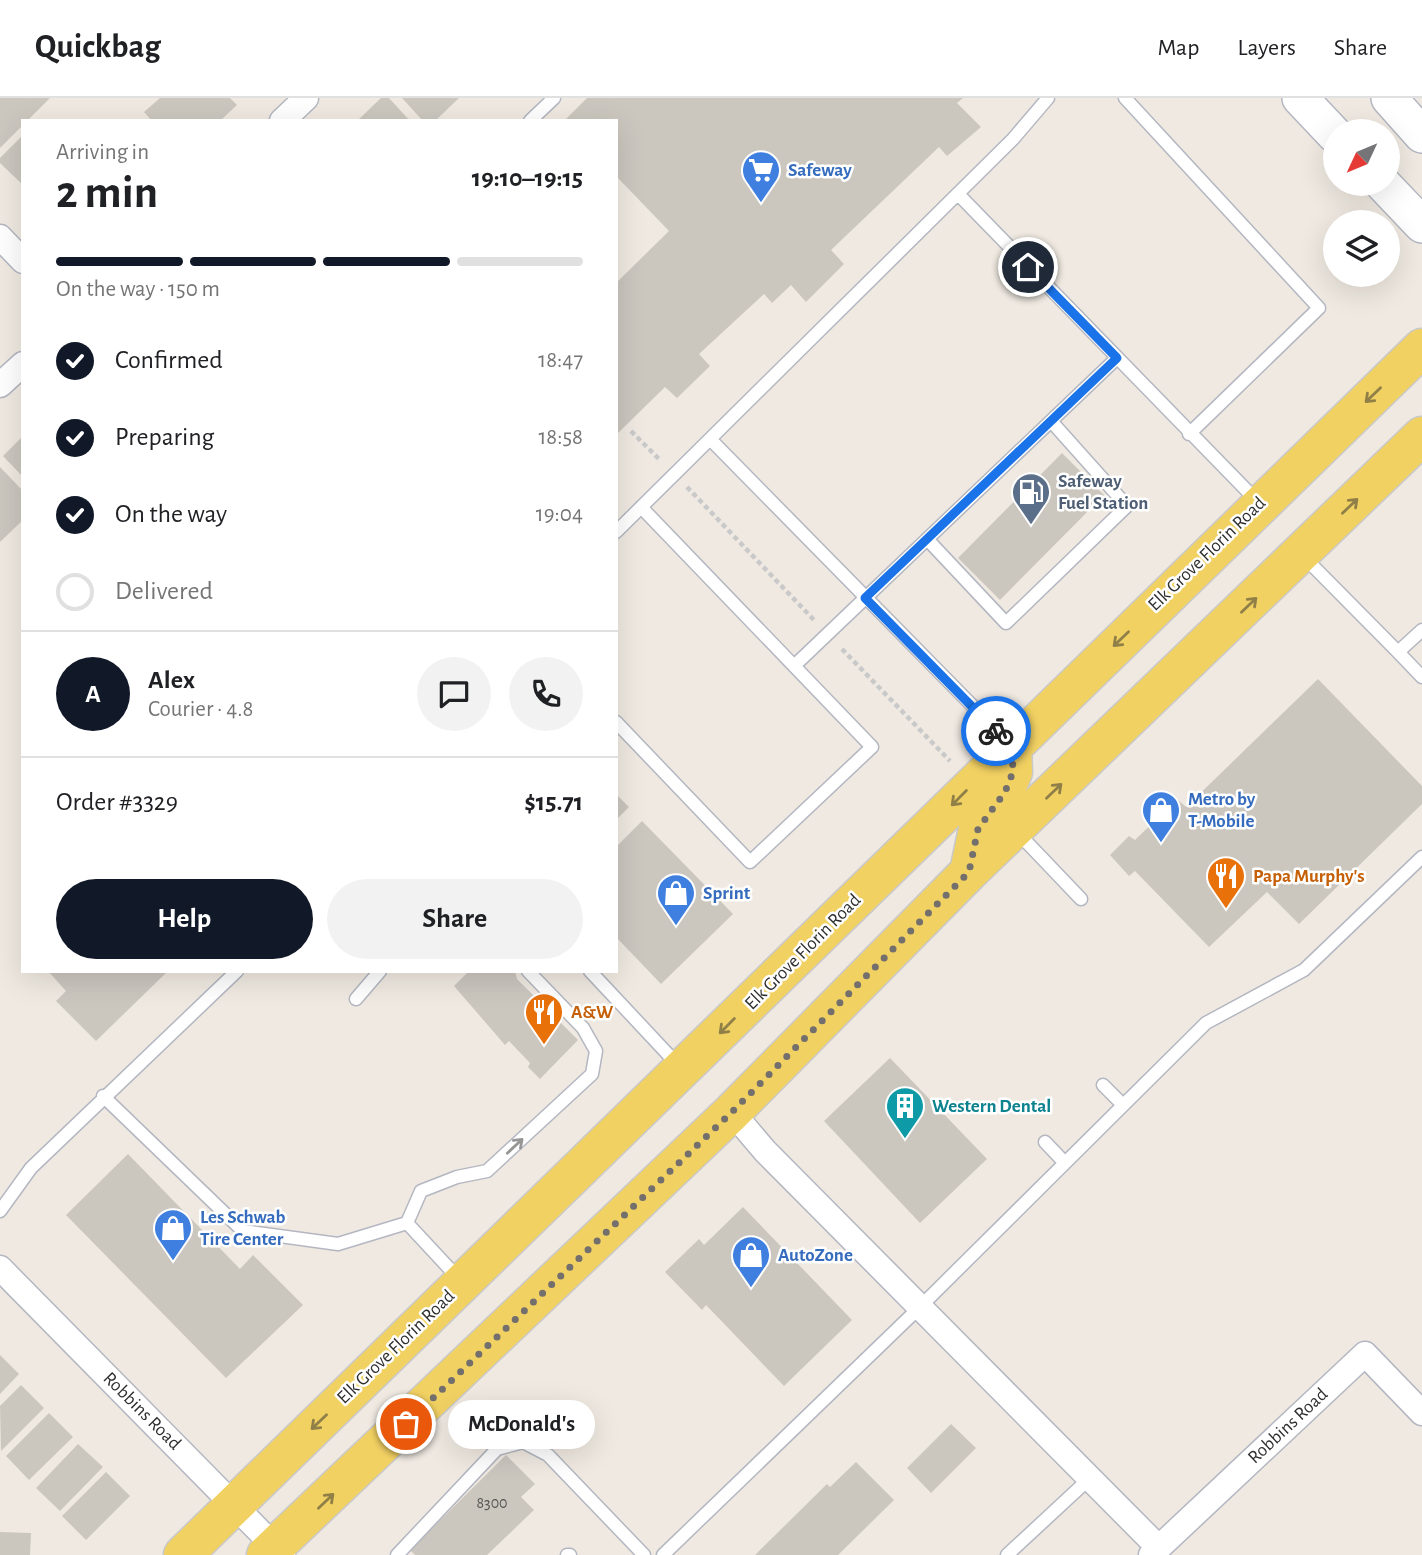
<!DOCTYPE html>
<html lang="en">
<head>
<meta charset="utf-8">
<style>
	body { margin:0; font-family:"Alegreya Sans",sans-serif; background:#f2f2f2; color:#202124; height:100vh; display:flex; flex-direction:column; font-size:26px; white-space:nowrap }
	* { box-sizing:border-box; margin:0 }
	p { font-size:23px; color:#757577 }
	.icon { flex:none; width:38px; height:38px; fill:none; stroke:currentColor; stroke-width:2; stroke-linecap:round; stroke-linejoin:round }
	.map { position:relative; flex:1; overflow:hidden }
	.sheet { position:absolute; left:21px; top:21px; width:597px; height:854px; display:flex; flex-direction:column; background:#fff; border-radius:0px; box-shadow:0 7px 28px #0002 }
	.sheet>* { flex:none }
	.needle { width:46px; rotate:226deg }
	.controls { position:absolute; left:1323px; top:21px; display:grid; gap:14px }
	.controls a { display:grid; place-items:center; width:77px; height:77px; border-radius:50%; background:#fff; box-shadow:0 7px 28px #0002; font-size:35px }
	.pin { position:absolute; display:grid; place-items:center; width:60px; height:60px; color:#fff; margin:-30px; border:4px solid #fff; border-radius:50%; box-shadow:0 2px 7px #0007 }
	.courier { position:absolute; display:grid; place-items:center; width:70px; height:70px; margin:-35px; border:5px solid #1a73e8; border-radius:50%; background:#fff; color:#222; box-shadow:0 2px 9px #0007 }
	.bubble { position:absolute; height:49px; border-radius:24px; background:#fff; box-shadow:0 7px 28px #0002; font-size:23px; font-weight:700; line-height:49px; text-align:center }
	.headline em { font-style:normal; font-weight:700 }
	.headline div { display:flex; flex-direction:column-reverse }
	.headline { display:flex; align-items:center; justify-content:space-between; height:119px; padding:0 35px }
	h1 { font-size:46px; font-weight:700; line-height:52px }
	.bar { display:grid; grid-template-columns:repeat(4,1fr); gap:10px 7px; align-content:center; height:84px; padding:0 35px }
	.bar i { height:9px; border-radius:5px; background:#e0e0e0 }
	.bar .current { background:#111827 }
	.bar p { grid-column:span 4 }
	.line { display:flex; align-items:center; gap:18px; padding:0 35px; border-top:2px solid #e0e0e0 }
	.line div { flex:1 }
	.round { display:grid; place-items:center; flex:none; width:74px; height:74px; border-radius:37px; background:#f2f2f2 }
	ol { padding:0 35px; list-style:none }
	li { display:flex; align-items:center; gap:21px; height:77px }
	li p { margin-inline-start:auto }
	li .icon { padding:7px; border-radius:50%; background:#111827; color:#fff; stroke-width:4 }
	li:last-child { color:#757577 }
	li i { width:38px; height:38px; border:4px solid #e0e0e0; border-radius:50% }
	.primary-button { display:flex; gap:14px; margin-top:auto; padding:14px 35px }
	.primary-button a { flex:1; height:80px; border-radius:42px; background:#111827; color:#fff; font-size:28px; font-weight:700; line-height:80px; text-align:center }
	.primary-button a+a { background:#f2f2f2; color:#202124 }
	header { display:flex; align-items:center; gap:42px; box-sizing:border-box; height:98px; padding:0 35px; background:#fff; border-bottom:2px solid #e0e0e0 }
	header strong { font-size:33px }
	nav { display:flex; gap:38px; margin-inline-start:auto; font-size:24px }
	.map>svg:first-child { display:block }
	.building { fill:#cbc7bf }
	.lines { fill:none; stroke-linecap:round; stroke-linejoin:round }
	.lane-casing { stroke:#b4b7c1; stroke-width:15 }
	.street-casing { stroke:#b4b7c1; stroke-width:27 }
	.secondary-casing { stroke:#b4b7c1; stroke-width:38 }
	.primary-casing { stroke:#c9c9c9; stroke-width:41 }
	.path { stroke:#c9c9c9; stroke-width:4.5; stroke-dasharray:5 3.5; stroke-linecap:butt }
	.lane { stroke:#fff; stroke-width:12 }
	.street { stroke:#fff; stroke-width:24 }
	.secondary { stroke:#fff; stroke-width:35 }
	.primary { stroke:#f2d163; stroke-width:38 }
	.oneway { stroke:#908048 }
	.oneway2 { stroke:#969696 }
	.done { stroke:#726f6d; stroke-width:7; stroke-dasharray:0 12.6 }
	.route { stroke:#1a73e8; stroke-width:9 }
	.labels { text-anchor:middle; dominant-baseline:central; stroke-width:5; stroke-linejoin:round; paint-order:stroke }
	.number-label { font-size:16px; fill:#555452 }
	.shop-label { font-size:19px; font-weight:bold; fill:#366cbe; stroke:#fff; text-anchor:start }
	.service-label { font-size:19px; font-weight:bold; fill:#4e5e75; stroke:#fff; text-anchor:start }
	.street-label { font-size:19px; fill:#2e2e2e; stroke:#fff }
	.food-label { font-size:19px; font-weight:bold; fill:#c56008; stroke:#fff; text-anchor:start }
	.culture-label { font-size:19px; font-weight:bold; fill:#0d838f; stroke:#fff; text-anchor:start }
</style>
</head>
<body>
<header>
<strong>Quickbag</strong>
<nav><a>Map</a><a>Layers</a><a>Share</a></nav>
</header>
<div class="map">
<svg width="1422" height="1457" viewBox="0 0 1422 1457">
	<rect width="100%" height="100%" fill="#efe9e1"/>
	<!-- building -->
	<path class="building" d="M0 0H50L27 23H23V27L0 50Z
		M160 0H230L237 7 220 23H152L144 14Z
		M381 0H389L410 23H357Z
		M402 0H459L435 23H423Z
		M587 0H963L957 5 981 29 947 58 939 49 831 152 844 166 806 204 791 187 772 205 764 196 699 256 710 268 677 300 665 289 616 337V185L669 133 616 78V23H564Z
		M23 37V87L0 65V60Z
		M23 338V379L3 358Z
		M1062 355 1104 397 1000 502 958 460Z
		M0 369 23 393V422L0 444Z
		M1318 581 1422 688V706L1299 826 1267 794 1209 849 1135 773 1129 778 1110 757 1129 738 1135 742 1177 701 1186 709Z
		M616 696 629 709 616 722Z
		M642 723 733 816 661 886 616 839V749Z
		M48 873H168L96 943 56 903 66 893Z
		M469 873H515L517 881 544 908 549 904 564 918 559 923 578 942 540 981 528 969 530 965 509 943 505 947 454 888Z
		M890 960 987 1061 920 1125 824 1023Z
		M128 1056 240 1171 253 1157 303 1207 226 1280 66 1117Z
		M743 1109 852 1222 784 1288 706 1207 702 1212 665 1174 699 1141 704 1147Z
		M0 1257 19 1276 0 1296Z
		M21 1287 44 1310 1 1353 0 1308Z
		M49 1315 73 1339 29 1382 6 1358Z
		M951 1326 976 1350 931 1395 907 1370Z
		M78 1346 103 1369 60 1413 36 1390Z
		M506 1357 535 1386 521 1399 534 1412 487 1457H415L410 1452Z
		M856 1364 894 1402 838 1457H755L827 1386 830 1389Z
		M106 1374 130 1398 86 1442 62 1418Z
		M0 1434 31 1435 30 1457H0Z"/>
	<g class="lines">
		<defs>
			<path id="lane" d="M1125 0 1319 210 1189 336
				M530 23 554 0
				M958 96 1258 404
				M710 341 1009 645
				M616 434 1013 41 1048 0
				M927 441 1006 525 1127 408 1051 323
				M1302 457 1398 554
				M1422 532 1398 554 1422 579
				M794 568 1117 260
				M616 624 750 764 872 649 641 409
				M1016 733 1081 801
				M590 873 678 967
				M356 901 380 873
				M1103 987 1123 1007
				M103 998 243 1133 338 1146 407 1125
				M1045 1044 1065 1065
				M0 1113 31 1070 237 873
				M460 1182 407 1125 421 1093 457 1079 487 1073 592 976 596 953 583 930 528 873
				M397 1457 497 1351 523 1344 548 1357 644 1457
				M567 1457H570
				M663 1457 920 1209 1206 925 1304 872 1422 759
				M1007 1457 1090 1380"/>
			<path id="street" d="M282 23 306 0
				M0 139 23 163
				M0 287 23 266
				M732 1014 765 1053 1159 1450
				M0 1170 283 1457
				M1151 1457 1365 1256 1422 1315"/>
			<path id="secondary" d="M1300 0 1335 37
				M1389 0 1422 37
				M1383 86 1422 127"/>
			<path id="primary" d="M969 774 978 731 1005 694 1013 674 1012 648
				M183 1457 1422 250
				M266 1457 732 1014 969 774 1422 338"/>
		</defs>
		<!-- lane casing -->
		<use href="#lane" class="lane-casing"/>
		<!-- street casing -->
		<use href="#street" class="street-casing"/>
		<!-- secondary casing -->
		<use href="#secondary" class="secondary-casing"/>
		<!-- primary casing -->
		<use href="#primary" class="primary-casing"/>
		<!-- path -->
		<path class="path" d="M631 333 661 363
			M687 389 814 522
			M842 551 950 663"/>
		<!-- lane -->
		<use href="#lane" class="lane"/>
		<!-- street -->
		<use href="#street" class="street"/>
		<!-- secondary -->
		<use href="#secondary" class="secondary"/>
		<!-- primary -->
		<use href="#primary" class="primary"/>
	</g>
	<!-- one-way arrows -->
	<defs><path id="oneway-shaft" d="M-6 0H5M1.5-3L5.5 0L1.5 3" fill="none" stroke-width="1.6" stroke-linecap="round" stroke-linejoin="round" transform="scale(1.75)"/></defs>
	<g class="oneway">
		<use href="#oneway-shaft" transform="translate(1373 297) rotate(136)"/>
		<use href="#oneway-shaft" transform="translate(1350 408) rotate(-44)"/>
		<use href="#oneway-shaft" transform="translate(1249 507) rotate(-44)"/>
		<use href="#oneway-shaft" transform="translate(1121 541) rotate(136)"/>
		<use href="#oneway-shaft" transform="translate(1054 693) rotate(-44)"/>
		<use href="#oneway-shaft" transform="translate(959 700) rotate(135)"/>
		<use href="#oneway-shaft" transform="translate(727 928) rotate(135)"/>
		<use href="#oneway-shaft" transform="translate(319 1324) rotate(136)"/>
		<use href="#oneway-shaft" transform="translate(326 1403) rotate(-44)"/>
	</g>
	<use class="oneway2" href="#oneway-shaft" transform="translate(515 1048) rotate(-43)"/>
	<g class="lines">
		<!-- done -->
		<path class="done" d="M406 1326 732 1014 969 774 978 731 1005 694 1013 674 1012 648 996 633"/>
		<!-- route -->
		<path class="route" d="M996 633 865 500 1117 260 1028 169"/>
	</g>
	<!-- icons -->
	<defs>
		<symbol id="supermarket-pin" viewBox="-11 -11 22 30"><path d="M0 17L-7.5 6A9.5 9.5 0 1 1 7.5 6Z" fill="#3f7fe0" stroke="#fff"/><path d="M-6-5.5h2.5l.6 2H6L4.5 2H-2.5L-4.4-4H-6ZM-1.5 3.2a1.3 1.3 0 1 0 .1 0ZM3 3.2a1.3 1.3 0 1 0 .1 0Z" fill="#fff"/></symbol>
		<symbol id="fuel-pin" viewBox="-11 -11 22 30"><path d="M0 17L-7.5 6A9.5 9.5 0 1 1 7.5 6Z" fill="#5c6f8a" stroke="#fff"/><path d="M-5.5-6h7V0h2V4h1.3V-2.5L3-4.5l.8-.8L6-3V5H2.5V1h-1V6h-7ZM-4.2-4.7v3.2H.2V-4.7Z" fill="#fff"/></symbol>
		<symbol id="shop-pin" viewBox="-11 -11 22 30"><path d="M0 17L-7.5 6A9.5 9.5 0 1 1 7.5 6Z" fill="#3f7fe0" stroke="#fff"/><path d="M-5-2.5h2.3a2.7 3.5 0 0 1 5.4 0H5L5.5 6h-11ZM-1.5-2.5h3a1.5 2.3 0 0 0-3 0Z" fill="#fff"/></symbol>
		<symbol id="restaurant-pin" viewBox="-11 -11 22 30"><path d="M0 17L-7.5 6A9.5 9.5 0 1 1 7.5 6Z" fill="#e8710a" stroke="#fff"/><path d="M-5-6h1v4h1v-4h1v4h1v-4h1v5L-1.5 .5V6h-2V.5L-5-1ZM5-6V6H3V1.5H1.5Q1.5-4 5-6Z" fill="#fff"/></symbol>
		<symbol id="building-pin" viewBox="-11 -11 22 30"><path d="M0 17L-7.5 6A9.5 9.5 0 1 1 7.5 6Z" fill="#0f9aa8" stroke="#fff"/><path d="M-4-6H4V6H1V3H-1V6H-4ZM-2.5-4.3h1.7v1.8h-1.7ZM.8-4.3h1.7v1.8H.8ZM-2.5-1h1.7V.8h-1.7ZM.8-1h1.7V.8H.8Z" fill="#fff"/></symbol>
	</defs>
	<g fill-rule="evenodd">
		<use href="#supermarket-pin" x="739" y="50" width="44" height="60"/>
		<use href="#fuel-pin" x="1009" y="372" width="44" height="60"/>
		<use href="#shop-pin" x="1139" y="690" width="44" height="60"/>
		<use href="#restaurant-pin" x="1204" y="756" width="44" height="60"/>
		<use href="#shop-pin" x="654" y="773" width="44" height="60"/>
		<use href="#restaurant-pin" x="522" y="892" width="44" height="60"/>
		<use href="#building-pin" x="883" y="986" width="44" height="60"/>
		<use href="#shop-pin" x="151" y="1108" width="44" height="60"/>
		<use href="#shop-pin" x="729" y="1135" width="44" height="60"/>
	</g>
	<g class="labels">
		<!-- number labels -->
		<g class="number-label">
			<text x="492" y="1405">8300</text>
		</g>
		<!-- shop labels -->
		<g class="shop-label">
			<text x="788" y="72">Safeway</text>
			<text x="1188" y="701">Metro by<tspan x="1188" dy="22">T-Mobile</tspan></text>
			<text x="703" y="795">Sprint</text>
			<text x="200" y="1119">Les Schwab<tspan x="200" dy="22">Tire Center</tspan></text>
			<text x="778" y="1157">AutoZone</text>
		</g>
		<!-- service labels -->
		<g class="service-label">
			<text x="1058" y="383">Safeway<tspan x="1058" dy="22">Fuel Station</tspan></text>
		</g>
		<!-- street labels -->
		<g class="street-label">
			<text transform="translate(1207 456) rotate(-44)">Elk Grove Florin Road</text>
			<text transform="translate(803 854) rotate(-45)">Elk Grove Florin Road</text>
			<text transform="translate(396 1249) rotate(-44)">Elk Grove Florin Road</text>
			<text transform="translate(142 1313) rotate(45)">Robbins Road</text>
			<text transform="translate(1288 1328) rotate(-43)">Robbins Road</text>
		</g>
		<!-- food labels -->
		<g class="food-label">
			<text x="1253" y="778">Papa Murphy's</text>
			<text x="571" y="914">A&amp;W</text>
		</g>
		<!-- culture labels -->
		<g class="culture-label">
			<text x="932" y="1008">Western Dental</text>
		</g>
	</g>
</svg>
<div class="controls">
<a><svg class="needle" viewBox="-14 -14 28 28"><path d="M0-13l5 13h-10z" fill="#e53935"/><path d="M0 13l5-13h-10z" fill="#757577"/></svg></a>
<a><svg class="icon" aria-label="layers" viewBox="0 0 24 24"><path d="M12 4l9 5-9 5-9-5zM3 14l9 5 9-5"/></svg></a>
</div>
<div class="pin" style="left:406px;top:1326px;background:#ea580c"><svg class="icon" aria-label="bag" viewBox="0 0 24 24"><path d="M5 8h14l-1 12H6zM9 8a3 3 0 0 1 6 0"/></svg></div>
<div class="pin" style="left:1028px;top:169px;background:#1f2937"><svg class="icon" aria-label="home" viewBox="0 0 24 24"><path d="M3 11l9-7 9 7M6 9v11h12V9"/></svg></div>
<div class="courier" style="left:996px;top:633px"><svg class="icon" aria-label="bike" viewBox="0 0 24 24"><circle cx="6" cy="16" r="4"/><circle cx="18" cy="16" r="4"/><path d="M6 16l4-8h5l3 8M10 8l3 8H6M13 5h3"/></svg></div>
<div class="bubble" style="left:448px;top:1302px;width:147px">McDonald's</div>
<section class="sheet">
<div class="headline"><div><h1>2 min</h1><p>Arriving in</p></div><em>19:10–19:15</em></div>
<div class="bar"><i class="current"></i><i class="current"></i><i class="current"></i><i></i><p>On the way · 150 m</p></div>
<ol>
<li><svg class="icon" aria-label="check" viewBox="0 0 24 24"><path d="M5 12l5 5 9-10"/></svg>Confirmed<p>18:47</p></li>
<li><svg class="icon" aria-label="check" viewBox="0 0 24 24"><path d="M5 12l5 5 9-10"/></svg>Preparing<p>18:58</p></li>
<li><svg class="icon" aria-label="check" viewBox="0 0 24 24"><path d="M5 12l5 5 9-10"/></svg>On the way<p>19:04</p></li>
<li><i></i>Delivered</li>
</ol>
<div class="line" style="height:126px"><b class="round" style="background:#111827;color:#fff">A</b><div><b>Alex</b><p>Courier · 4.8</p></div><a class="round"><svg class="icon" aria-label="chat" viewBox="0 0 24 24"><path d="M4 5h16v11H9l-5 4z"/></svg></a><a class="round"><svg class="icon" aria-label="phone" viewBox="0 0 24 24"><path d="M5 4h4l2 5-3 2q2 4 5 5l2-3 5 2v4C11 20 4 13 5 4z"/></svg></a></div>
<div class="line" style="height:91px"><div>Order #3329</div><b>$15.71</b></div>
<div class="primary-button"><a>Help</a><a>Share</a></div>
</section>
</div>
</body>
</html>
